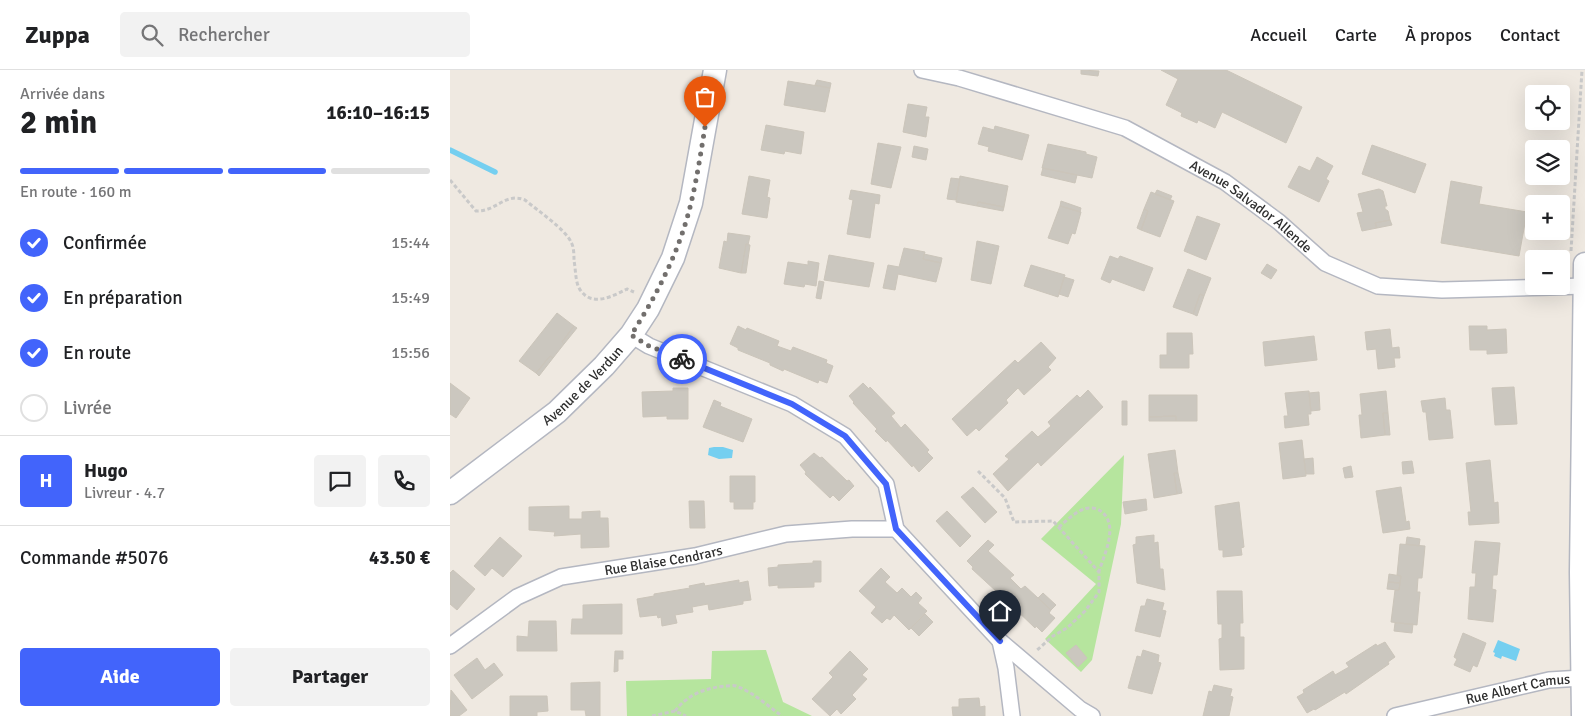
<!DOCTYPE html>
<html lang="fr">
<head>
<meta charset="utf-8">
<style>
	body { margin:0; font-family:Signika,sans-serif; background:#f2f2f2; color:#202124; height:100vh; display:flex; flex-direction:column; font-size:19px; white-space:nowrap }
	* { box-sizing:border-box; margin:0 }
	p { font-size:16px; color:#757577 }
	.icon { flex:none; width:28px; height:28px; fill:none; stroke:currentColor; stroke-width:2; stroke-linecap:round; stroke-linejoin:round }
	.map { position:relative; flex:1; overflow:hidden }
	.details { display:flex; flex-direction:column; background:#fff; width:450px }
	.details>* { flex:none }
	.controls { position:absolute; left:1075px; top:15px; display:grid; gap:10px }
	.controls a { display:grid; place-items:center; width:45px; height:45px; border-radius:5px; background:#fff; box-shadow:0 5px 20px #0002; font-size:25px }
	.pin { position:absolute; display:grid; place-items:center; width:42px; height:42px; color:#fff; margin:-51px -21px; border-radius:50% 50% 50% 0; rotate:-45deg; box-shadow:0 0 5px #0007 }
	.pin .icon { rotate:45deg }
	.courier { position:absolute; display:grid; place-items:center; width:50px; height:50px; margin:-25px; border:4px solid #4264fb; border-radius:50%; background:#fff; color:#222; box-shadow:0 1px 6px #0007 }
	.summary em { font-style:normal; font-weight:800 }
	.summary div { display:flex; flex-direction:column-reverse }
	.summary { display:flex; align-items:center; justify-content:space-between; height:85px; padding:0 20px }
	h1 { font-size:32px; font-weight:800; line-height:38px }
	.bar { display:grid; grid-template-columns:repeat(4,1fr); gap:8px 5px; align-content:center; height:60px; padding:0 20px }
	.bar i { height:6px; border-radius:4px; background:#e0e0e0 }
	.bar .active { background:#4264fb }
	.bar p { grid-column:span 4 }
	.line { display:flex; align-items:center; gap:12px; padding:0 20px; border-top:1px solid #e0e0e0 }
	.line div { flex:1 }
	.round { display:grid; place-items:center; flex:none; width:52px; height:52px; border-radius:5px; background:#f2f2f2 }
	ol { padding:0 20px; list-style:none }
	li { display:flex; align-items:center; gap:15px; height:55px }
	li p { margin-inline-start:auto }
	li .icon { padding:5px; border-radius:50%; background:#4264fb; color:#fff; stroke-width:4 }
	li:last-child { color:#757577 }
	li i { width:28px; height:28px; border:2px solid #e0e0e0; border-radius:50% }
	.primary-button { display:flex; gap:10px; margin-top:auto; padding:10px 20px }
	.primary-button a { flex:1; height:58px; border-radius:5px; background:#4264fb; color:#fff; font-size:20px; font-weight:800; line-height:58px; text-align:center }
	.primary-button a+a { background:#f2f2f2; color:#202124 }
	header { display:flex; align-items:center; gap:30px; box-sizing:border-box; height:70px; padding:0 25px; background:#fff; border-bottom:1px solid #e0e0e0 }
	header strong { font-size:24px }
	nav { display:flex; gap:28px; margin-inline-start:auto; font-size:18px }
	.search { width:350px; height:45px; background:#f2f2f2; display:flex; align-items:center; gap:12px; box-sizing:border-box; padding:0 18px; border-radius:5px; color:#757577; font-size:19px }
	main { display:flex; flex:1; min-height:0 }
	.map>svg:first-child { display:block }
	.green { fill:#b6e59e }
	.water { fill:#75cff0 }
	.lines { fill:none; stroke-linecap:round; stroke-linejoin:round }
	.stream { stroke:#75cff0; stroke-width:5.5 }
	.building { fill:#cbc7bf; stroke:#cbc5ba }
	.street-casing { stroke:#b4b7c1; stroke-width:18 }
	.secondary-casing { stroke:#b4b7c1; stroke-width:25 }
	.path { stroke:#c9c9c9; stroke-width:3; stroke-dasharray:4 2.5; stroke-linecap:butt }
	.street { stroke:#fff; stroke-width:15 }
	.secondary { stroke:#fff; stroke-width:22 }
	.done { stroke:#726f6d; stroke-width:5; stroke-dasharray:0 9 }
	.route { stroke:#4264fb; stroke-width:6 }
	.labels { text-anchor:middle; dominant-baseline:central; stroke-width:4; stroke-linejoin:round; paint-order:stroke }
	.street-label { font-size:14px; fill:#2e2e2e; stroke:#fff }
</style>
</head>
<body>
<header>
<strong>Zuppa</strong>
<div class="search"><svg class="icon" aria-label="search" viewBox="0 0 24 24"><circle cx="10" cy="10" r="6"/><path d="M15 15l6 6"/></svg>Rechercher</div>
<nav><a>Accueil</a><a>Carte</a><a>À propos</a><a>Contact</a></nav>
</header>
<main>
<section class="details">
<div class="summary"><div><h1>2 min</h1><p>Arrivée dans</p></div><em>16:10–16:15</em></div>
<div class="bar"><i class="active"></i><i class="active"></i><i class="active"></i><i></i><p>En route · 160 m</p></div>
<ol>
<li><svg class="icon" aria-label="check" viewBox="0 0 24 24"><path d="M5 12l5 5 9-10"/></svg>Confirmée<p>15:44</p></li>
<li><svg class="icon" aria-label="check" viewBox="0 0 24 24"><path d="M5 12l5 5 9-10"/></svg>En préparation<p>15:49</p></li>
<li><svg class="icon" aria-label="check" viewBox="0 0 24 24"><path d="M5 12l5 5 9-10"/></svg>En route<p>15:56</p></li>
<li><i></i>Livrée</li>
</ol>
<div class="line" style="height:90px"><b class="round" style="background:#4264fb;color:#fff">H</b><div><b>Hugo</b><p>Livreur · 4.7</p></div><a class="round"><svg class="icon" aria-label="chat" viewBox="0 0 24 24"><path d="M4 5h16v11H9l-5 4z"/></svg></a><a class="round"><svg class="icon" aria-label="phone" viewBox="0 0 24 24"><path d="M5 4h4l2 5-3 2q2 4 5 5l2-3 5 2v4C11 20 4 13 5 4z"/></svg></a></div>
<div class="line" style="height:65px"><div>Commande #5076</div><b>43.50 €</b></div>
<div class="primary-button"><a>Aide</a><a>Partager</a></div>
</section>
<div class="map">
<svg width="1135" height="646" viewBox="0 0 1135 646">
	<rect width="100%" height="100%" fill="#efe9e1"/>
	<!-- green -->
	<path class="green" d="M674 385 671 454 642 590 631 602 595 569 646 514 591 469Z
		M316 580 333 632 362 646H177L176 611 261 609 262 581Z"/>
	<!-- water -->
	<path class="water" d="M264 377H273L283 380 282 388 269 389 258 385 259 378Z
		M1048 570 1070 579 1066 591 1052 586 1051 589 1044 586 1045 583 1043 582Z"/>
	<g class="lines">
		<!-- stream -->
		<path class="stream" d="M0 80 45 102"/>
	</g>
	<!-- building -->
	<path class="building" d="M631 0 649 1 648 6 631 4Z
		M776 0 852 37 836 73 772 42 765 58 748 50 747 53 731 46 732 43 716 35 728 9 711 0Z
		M367 10 381 13 380 18 365 15Z
		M338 11 380 18 375 42 334 35Z
		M458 34 477 37 475 47H479L476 67 453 62Z
		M316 55 354 62 351 84 335 81 334 84 311 80Z
		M545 56 579 65 572 90 538 81 539 77 528 74 533 57 544 60Z
		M428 73 451 77 441 118 421 114Z
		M598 74 636 82V84L647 87 642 108 592 98Z
		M922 75 976 94 965 123 912 104Z
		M464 76 478 79 476 90 462 87Z
		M867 87 883 96 876 109 879 111 869 132 838 117 849 96 860 101Z
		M593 98 627 105 625 113 591 105Z
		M299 106 320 110 317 127 320 128 317 148 292 144Z
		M510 106 558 116 554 137 528 132 527 136 506 132Z
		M501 108 510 109 506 130 497 129Z
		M1001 111 1032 117 1029 134 1077 142 1069 186 991 173Z
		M929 119 933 121 937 136H935V139L938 141 940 150 925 153 927 158 912 161 907 143 913 142 908 124Z
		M401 120 430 125 429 134 425 133 420 168 397 164 403 130 399 129Z
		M707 120 722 126 720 130 705 124Z
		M701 122 724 131 710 167 691 160 698 141 694 139Z
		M611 131 631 138 630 142 610 136Z
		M528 132 554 137 553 141 527 136Z
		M610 136 631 142 625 164 622 163 618 174 598 168Z
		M694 139 698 141 691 160 687 158Z
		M747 146 770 154 756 190 734 181Z
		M940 150 942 155 927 158 925 153Z
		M278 163 300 166 298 175 296 174 291 203 269 198 274 171 277 172Z
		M527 171 549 176 541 214 521 210Z
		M296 174 300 175 296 203H291Z
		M454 178 475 182 473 189 491 193 486 212 448 204 445 220 433 218 438 195 449 197Z
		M474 184 492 188 491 193 473 189Z
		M379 185 424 193 419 217 374 210Z
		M660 186 668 189 670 186 703 198 694 221 662 209 660 213 651 209Z
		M358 191 369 193 366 216 355 214 354 217 334 214 338 192 358 195Z
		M817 194 827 200 821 209 811 203Z
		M581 195 615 205 608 227 574 216Z
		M738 199 761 208 754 226 750 224 743 244 723 237Z
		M614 207 624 210 618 227 609 224Z
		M369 211 374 212 371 229 366 228Z
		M750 224 754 226 747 246 743 244Z
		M107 243 124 256 112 272 114 274 103 288 100 286 86 303 69 291Z
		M124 256 127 258 114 274 112 272Z
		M288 256 296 260 297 258 329 271 327 276 341 281 343 277 377 290 376 293 383 296 377 313 369 310 368 313 334 299 333 301 320 295V293L288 280V278L280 274Z
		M1019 256H1037V260L1056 259 1057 283 1037 284V280H1020Z
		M940 259 942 278 949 277 950 288H944L945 297 928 299 926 279 917 280 915 262Z
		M717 263H742L743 284H739V298H710V285H717Z
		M864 266 867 290 815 296 813 272Z
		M591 272 606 288 598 297 601 300 574 325 568 318 556 330 558 333 529 361 526 358 517 366 502 349 565 290 568 293Z
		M100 286 103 288 89 306 86 303Z
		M0 313 20 328 6 348 0 344Z
		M413 313 419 319 420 317 445 343 441 346 451 358 455 354 479 380 477 382 483 388 469 402 463 395 462 397 437 370 436 372 425 361 427 359 403 333 404 332 399 326Z
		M1064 317 1067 354 1045 355 1042 318Z
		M223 318H238V349H217V346L193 347 192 322 223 321Z
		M638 320 653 337 591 396 588 392 558 421 543 404 559 389 555 386 582 361 588 367 601 356 598 352 627 325 630 328Z
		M859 321 861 344H858L859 355 835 358 834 346H838L835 323Z
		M936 321 938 343H933L935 365 911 368 909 345H912L910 324Z
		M869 322 870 340 861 341 859 323Z
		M699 325H747V351H726V346L699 347Z
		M995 328 996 340H1000L1003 368 979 370 976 342H973L971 331Z
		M264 330 271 333 270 336 302 349 293 372 253 357Z
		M672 331H677V355H672Z
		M933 343H938L940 365H935Z
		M726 346V351H699V347Z
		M852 370 856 406 833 409 829 373Z
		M725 380 728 403H724L727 424 704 428 698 384Z
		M364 383 370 388 372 387 397 411 399 410 404 416 389 431 383 425 380 428 355 404 356 402 350 395Z
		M863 388 864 404H856L854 389Z
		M1040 390 1044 433 1048 432 1049 453 1019 455 1018 442H1021L1016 393Z
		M962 391 964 403 953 404 952 392Z
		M901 396 903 407 895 408 893 398Z
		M724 403H728L732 423 727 424Z
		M280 406H305V432H303V439H284V432H280Z
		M523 417 547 442 535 453 511 427Z
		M951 417 956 452 959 451 960 459 933 463 926 421Z
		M696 429 697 440 675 444 673 432Z
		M239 431H254L255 458H240Z
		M789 432 794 477 791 478 792 485 773 487V480H769L765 436Z
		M119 436V449H132V442L150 441V448H158L159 477 131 478V464L104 466 105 462 79 460V437Z
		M497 441 521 466 510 477 486 451Z
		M704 465V473L708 472 710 499H713L715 520 687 513 683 475 686 474V467Z
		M50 467 72 486 53 507 42 498 35 506 24 496Z
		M957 467 970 469 969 476 956 474Z
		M538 470 544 475 538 481 564 505 560 508 571 519 575 516 601 540 599 543 605 548 592 562 586 556 585 558 559 533 557 534 546 523 547 522 522 499 523 497 517 491Z
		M1025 471 1050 473 1047 505H1043L1042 519 1046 520 1043 552 1018 549 1020 517H1025L1026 503H1022Z
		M950 474 975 476 972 508H968L967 522H970L967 555 941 552 945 520H949L951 506 947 505Z
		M363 491H371V512H364V517L328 518V515L319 516 318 498 328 497V495L363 493Z
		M431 498 440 507 435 512 447 523 452 518 461 527 466 522 472 528 468 533 477 541 459 560 444 545 440 550 437 548 432 553 421 543 426 537 409 521Z
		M3 500 25 519 7 540 0 534V503Z
		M939 504 951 506 950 513 938 512Z
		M289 510V513L298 511 301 530 293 531V534L259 540 258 534 242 537 243 542 225 545 227 553 212 556 211 547 208 548 207 545 190 547 187 529 204 526V524L240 518 239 516 254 513 255 516Z
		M938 512 950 513 949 520 937 519Z
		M767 521H792L793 553H790V567H794V599L770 600 769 569 772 568V554H768Z
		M593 523 606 535 601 540 588 528Z
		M697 529 714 533 712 540 716 541 710 567 685 561 691 536H695Z
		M172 534V564H121L122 549H133V535Z
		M475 544 483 552 469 566 461 558Z
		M79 551H106L107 581H67V566L78 567Z
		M945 553 963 554 962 563 944 561Z
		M1013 563 1036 573 1027 597 1023 595 1020 602 1004 595 1007 589 1004 587Z
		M935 572 945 587 938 592 939 594 896 624 895 622 865 640 864 639 857 643 847 627 854 623 853 620 883 601 885 605 899 597 896 593 926 574 927 576Z
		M626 575 637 588 628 597 616 583Z
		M693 580 709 585 708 592 711 593 702 624 678 618 687 586 691 587Z
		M165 581H173V589H168V601L164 602Z
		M400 581 418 599 412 605 417 609 402 625 406 629 391 644 387 639 380 646 362 629 383 607 379 603Z
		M27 588 35 600 44 593 53 605 22 629 4 605Z
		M150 612V646H136L135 640H121V613Z
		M764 615 782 619 780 626 783 627 779 646H753L759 621 762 622Z
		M1 620 17 640 9 646H0Z
		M60 626H97L98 641 87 642V646H60Z
		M529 628 530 637 535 636V646H503L502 637H509V629Z"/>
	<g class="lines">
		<defs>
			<g id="street">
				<path id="s1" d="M472 0 509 8 675 58 775 112 829 152 875 193 928 216 992 220 1135 216"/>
				<path d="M181 265 199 276 342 334 395 366 436 414 446 459 550 571 630 639 642 646"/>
				<path d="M550 571 556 598 562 646"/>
				<path id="s2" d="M0 576 67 527 111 507 245 486 336 464 402 459H446"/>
				<path id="s3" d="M945 646 1099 610 1132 608"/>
			</g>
			<g id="secondary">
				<path id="s4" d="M0 423 107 342 154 296 181 265 198 239 223 188 241 133 265 0"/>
				<path d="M1133 646 1131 502 1135 194"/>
			</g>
		</defs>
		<!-- street casing -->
		<use href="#street" class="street-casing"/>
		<!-- secondary casing -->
		<use href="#secondary" class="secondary-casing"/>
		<!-- path -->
		<path class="path" d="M0 110 26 141C46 142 55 122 75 130 87 140 115 159 121 172 124 177 124 185 124 191 126 200 125 214 131 221 143 237 163 226 177 219L184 222
			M1121 181 1132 0
			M528 401 555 428 564 452 603 451 649 502V522L635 541 617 558 603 566 586 581
			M609 457C616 451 625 442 634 439 639 437 646 438 649 440 670 452 655 483 649 501
			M225 641C237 625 255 618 275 616 279 616 283 615 286 616 303 622 318 636 332 646
			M202 646 225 641 236 646"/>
		<!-- street -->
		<use href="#street" class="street"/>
		<!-- secondary -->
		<use href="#secondary" class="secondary"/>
	</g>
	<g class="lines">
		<!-- done -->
		<path class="done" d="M232 289 199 276 181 265C207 225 230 180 241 133 247 108 251 82 255 57"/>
		<!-- route -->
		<path class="route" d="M232 289 342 334 395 366 436 414 446 459 550 571"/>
	</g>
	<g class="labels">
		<!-- street labels -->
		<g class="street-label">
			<text stroke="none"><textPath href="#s1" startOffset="360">Avenue Salvador Allende</textPath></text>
			<text stroke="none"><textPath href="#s4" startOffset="171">Avenue de Verdun</textPath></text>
			<text stroke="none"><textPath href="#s2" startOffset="235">Rue Blaise Cendrars</textPath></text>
			<text stroke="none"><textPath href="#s3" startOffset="126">Rue Albert Camus</textPath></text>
		</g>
	</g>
</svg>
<div class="controls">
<a><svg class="icon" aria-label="locate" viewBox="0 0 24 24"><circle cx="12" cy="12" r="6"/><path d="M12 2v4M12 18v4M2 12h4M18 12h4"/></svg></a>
<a><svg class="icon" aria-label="layers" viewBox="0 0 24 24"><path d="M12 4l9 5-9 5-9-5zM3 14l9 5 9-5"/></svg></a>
<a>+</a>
<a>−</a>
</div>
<div class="pin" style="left:255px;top:57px;background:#ea580c"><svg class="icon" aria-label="bag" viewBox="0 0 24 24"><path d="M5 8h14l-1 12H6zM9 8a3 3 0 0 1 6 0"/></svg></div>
<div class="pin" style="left:550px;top:571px;background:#1f2937"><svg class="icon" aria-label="home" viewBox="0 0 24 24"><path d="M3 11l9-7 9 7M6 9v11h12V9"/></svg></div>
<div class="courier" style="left:232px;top:289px"><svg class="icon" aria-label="bike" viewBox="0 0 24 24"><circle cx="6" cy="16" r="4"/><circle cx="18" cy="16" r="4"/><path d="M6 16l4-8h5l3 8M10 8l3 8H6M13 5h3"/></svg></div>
</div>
</main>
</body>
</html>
